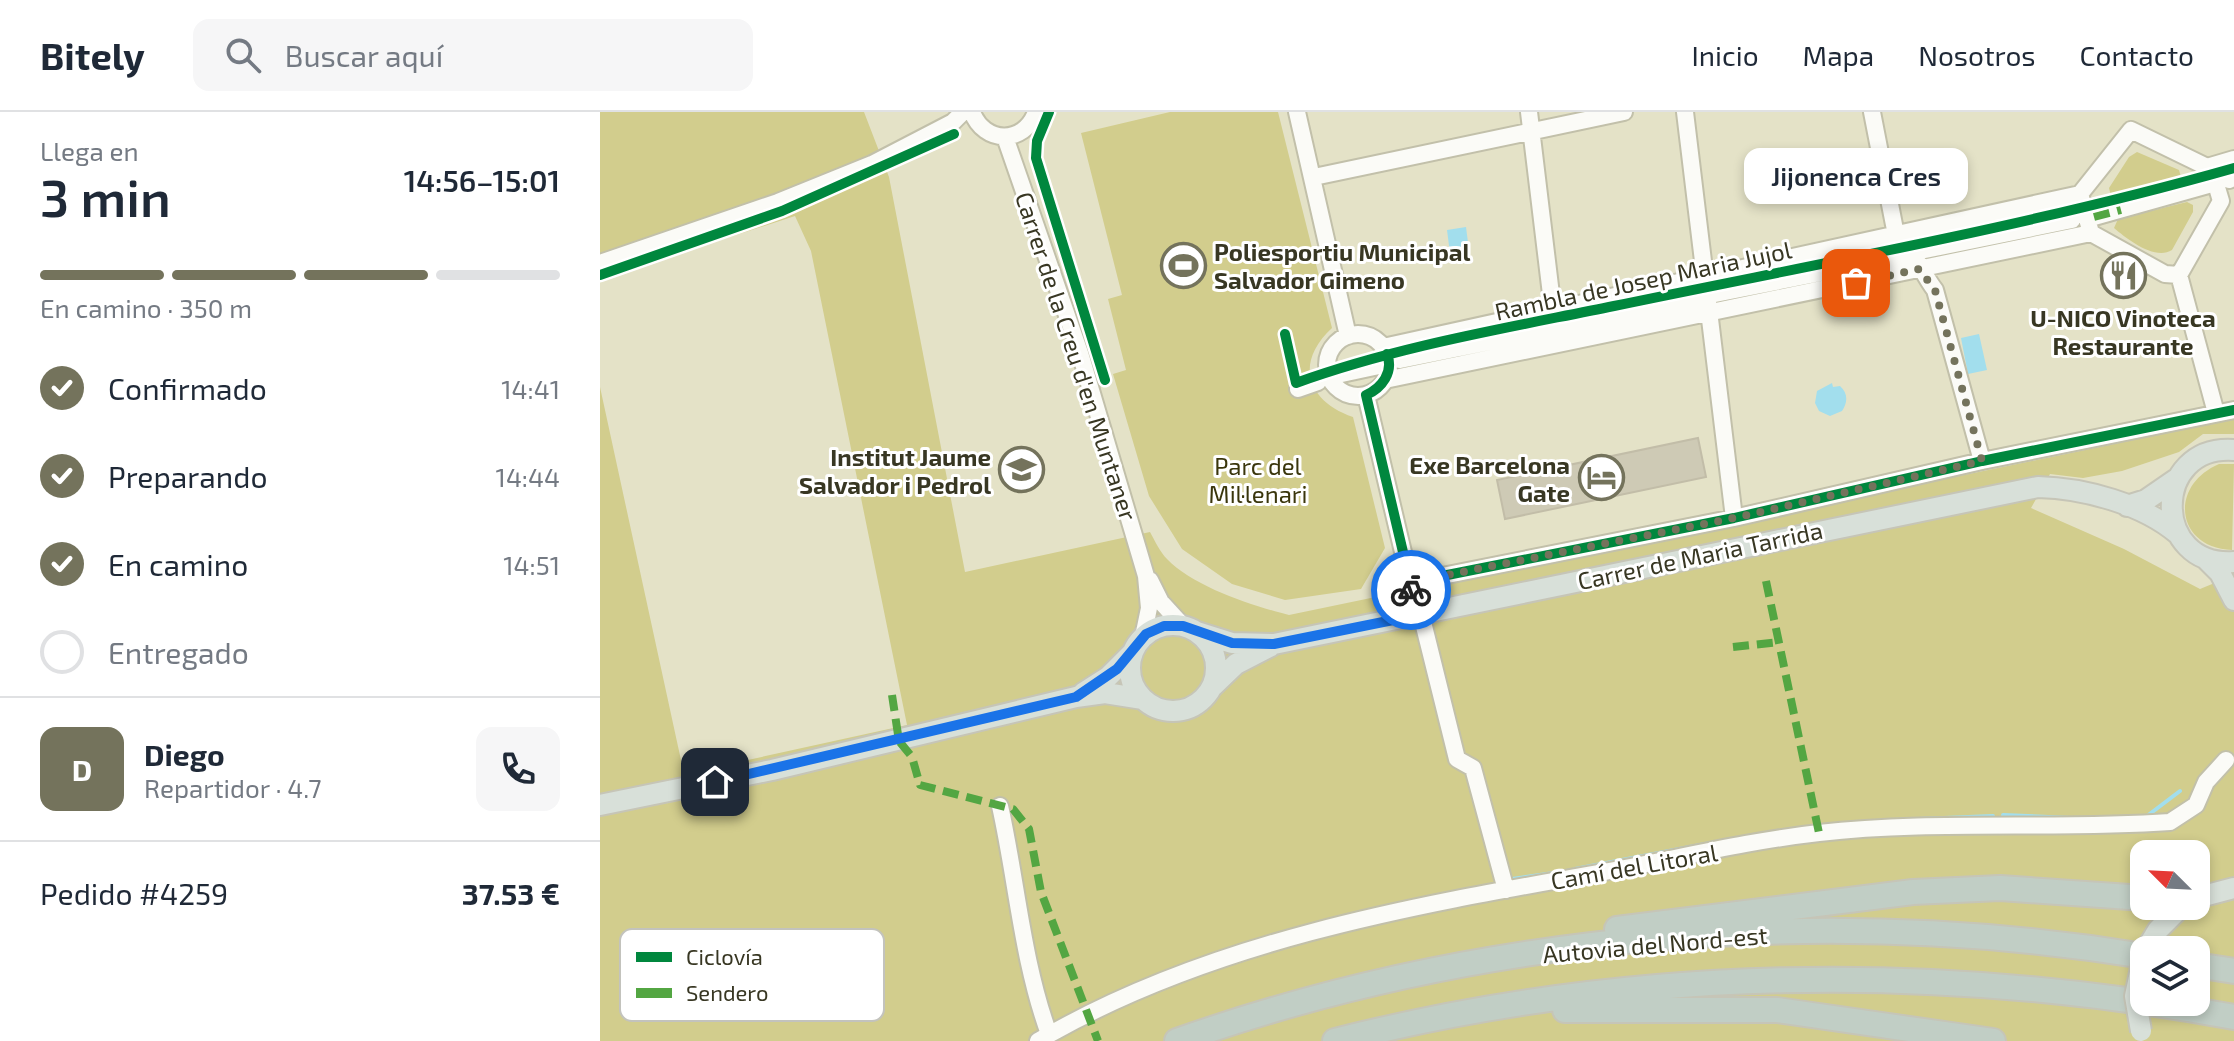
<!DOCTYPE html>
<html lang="es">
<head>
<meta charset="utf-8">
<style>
	body { margin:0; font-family:"Exo 2",sans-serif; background:#f6f6f7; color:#1f2937; height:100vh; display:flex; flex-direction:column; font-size:30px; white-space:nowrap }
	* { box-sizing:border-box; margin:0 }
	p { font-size:26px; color:#747a83 }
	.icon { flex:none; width:44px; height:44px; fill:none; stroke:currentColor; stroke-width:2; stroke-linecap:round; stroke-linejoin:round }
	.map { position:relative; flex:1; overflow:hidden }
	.sheet { display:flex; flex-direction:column; background:#fff; width:600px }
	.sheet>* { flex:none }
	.needle { width:52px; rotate:294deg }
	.tools { position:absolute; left:1530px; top:728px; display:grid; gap:16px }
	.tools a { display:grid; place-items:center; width:80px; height:80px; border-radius:16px; background:#fff; box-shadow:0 4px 12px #0003; font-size:40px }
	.pin { position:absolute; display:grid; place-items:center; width:68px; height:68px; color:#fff; margin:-34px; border-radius:16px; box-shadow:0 4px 12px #0006 }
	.courier { position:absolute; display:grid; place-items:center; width:80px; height:80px; margin:-40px; border:6px solid #1a73e8; border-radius:50%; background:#fff; color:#222; box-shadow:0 2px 10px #0007 }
	.bubble { position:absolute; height:56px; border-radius:16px; background:#fff; box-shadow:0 4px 12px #0003; font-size:26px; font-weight:600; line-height:56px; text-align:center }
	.head em { font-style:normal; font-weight:600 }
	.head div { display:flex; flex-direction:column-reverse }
	.head { display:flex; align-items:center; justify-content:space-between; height:136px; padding:0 40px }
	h1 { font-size:52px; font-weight:600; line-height:60px }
	.bar { display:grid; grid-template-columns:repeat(4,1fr); gap:12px 8px; align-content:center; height:96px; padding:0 40px }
	.bar i { height:10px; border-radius:6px; background:#e0e1e3 }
	.bar .selected { background:#74735c }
	.bar p { grid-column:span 4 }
	.line { display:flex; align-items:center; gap:20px; padding:0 40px; border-top:2px solid #e0e1e3 }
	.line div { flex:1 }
	.round { display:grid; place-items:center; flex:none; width:84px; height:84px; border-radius:16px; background:#f6f6f7 }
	ol { padding:0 40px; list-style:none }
	li { display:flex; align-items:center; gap:24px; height:88px }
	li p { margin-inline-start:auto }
	li .icon { padding:8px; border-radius:50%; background:#74735c; color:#fff; stroke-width:4 }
	li:last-child { color:#747a83 }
	li i { width:44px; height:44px; border:4px solid #e0e1e3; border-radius:50% }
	header { display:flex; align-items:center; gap:48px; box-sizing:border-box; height:112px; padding:0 40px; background:#fff; border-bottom:2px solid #e0e1e3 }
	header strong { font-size:38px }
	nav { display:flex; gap:44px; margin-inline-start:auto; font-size:28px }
	.search { width:560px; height:72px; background:#f6f6f7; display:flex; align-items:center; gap:20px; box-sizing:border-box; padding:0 28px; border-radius:16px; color:#747a83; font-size:30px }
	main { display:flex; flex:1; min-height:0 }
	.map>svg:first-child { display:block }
	.green { fill:#d2cd8d; fill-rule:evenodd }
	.water { fill:#a2deed }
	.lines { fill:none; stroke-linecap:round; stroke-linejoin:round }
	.stream { stroke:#a2deed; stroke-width:4 }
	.building { fill:#cecab5; stroke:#c2bda8; stroke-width:2 }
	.minor-casing { stroke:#c2c0aa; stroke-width:20 }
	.major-casing { stroke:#c6c5b7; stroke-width:24 }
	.highway-casing { stroke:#c6c5b7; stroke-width:28 }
	.minor { stroke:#fbfbf7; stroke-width:16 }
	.major { stroke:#d8e0d9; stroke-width:20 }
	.highway { stroke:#c1cec5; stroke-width:24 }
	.major-bridge-casing { stroke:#c6c5b7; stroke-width:24; stroke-linecap:butt }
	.major-bridge { stroke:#d8e0d9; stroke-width:20 }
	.quiet { stroke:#53a642; stroke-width:8; stroke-dasharray:16 8; stroke-linecap:butt }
	.cycleway-casing { stroke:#fff; stroke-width:15 }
	.cycleway { stroke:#00873e; stroke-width:10 }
	.done { stroke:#74735c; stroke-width:8; stroke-dasharray:0 14.4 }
	.route { stroke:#1a73e8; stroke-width:10 }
	.labels { text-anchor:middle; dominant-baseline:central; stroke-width:6; stroke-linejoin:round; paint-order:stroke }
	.poi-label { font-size:24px; font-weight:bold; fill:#383723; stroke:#fff; text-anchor:end }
	.street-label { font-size:24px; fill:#383723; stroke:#fff }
	.park-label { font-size:24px; fill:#3a360c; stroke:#fff }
	.key { fill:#fff; stroke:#c3c3bd; stroke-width:2 }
	.key-label { font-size:22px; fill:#383723 }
</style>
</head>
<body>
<header>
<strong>Bitely</strong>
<div class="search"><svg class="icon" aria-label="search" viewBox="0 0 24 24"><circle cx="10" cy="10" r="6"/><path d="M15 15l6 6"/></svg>Buscar aquí</div>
<nav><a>Inicio</a><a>Mapa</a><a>Nosotros</a><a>Contacto</a></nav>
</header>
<main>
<section class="sheet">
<div class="head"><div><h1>3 min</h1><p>Llega en</p></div><em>14:56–15:01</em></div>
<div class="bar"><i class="selected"></i><i class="selected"></i><i class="selected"></i><i></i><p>En camino · 350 m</p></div>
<ol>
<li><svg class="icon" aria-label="check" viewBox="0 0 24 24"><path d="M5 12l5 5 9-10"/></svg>Confirmado<p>14:41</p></li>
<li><svg class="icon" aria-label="check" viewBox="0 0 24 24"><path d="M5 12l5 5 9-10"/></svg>Preparando<p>14:44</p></li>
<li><svg class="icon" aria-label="check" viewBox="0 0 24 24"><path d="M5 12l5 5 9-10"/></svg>En camino<p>14:51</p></li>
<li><i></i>Entregado</li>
</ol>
<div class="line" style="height:144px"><b class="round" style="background:#74735c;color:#fff">D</b><div><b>Diego</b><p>Repartidor · 4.7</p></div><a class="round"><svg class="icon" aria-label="phone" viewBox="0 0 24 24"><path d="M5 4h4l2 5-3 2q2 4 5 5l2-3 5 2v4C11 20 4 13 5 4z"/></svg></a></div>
<div class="line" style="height:104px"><div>Pedido #4259</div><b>37.53 €</b></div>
</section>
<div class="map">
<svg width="1634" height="929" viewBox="0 0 1634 929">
	<rect width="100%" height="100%" fill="#e4e2c7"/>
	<!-- green -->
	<path class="green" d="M0 0H264L289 65 365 460 550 420C555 429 560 440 567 447 594 475 653 494 689 503L1634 307V322H1603L1579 340 1522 359 1483 366 1450 362 1431 396 1524 437 1600 477 1634 463V929H0V275L84 662 307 613 211 139 195 104 0 167ZM1544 742H1596V794H1544ZM1544 838H1596V890H1544Z
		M570 0H678L732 216C694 251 707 289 753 305L785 436 761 477 685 488 632 472 582 437 549 384 513 262 526 258 508 187 522 183 481 21Z
		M1537 40 1579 58 1581 65 1511 84 1509 76 1529 45Z
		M1587 90 1593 93V100L1572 138C1555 149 1527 127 1514 116L1518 107Z
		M1619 352H1634L1632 438C1576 436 1568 374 1619 352Z"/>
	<!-- water -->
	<path class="water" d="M866 115 870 146 851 149 847 118Z
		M1379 222 1387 258 1368 262 1361 226Z
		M1232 271 1233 275 1240 274C1248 281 1248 290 1242 299L1230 304 1219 299 1215 291 1217 279Z"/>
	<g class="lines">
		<!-- stream -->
		<path class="stream" d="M1403 703 1471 706
			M1547 704 1580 679
			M1319 707 1393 704
			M975 757 1116 730
			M912 767 967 759"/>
	</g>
	<!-- building -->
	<path class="building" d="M1098 326 1106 365 905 407 897 368Z"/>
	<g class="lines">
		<defs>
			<path id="minor" d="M372 0C384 32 424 33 436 0
				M697 0 748 224
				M929 0 953 199
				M1085 0 1134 406
				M1272 0 1296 123C1314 136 1321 160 1335 178L1382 349
				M405 25 480 241 546 464 549 496 543 525
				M1607 55 1634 47
				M714 65 1024 0
				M1629 68 1634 66
				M1494 105 1608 73
				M1491 121 1480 82 1531 18 1607 55 1613 62 1621 89 1579 163
				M1320 139 1472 108
				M0 151 178 90 272 52 353 10 363 0
				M1579 163 1616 301
				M1115 182 1306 144
				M727 253a31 31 0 1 1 62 0a31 31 0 1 1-62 0Z
				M783 235 1480 82
				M800 248 1102 187
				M737 263 779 254
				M785 268 1491 121 1565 162 1579 163
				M698 277 718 270
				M766 283 807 457 806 485
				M550 468 561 490 583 514
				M806 483 822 468 1134 406 1382 349 1634 298
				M821 502 857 647 873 656 906 778
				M400 694C417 770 422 848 449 922
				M438 929C609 829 811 794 1004 760 1075 747 1147 729 1219 721 1335 708 1453 718 1570 710L1596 693 1606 670 1626 648"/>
			<path id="major" d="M1634 338C1551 332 1551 456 1634 450
				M1527 394 1546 388 1578 366
				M1606 447 1620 461 1634 488
				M530 556a43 43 0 1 1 86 0a43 43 0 1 1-86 0Z
				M597 520 632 531 674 532 1438 375C1484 376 1543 392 1578 422
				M612 575 636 552 671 534
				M483 581 508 565 532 541
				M0 693 172 658 476 585 505 581 543 587
				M1596 786 1634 776
				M1546 838 1558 818 1582 794"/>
			<path id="highway" d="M1017 817 1313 780 1400 776 1544 786
				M1596 853 1634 859
				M965 898H1177L1393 929
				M577 929C882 821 1224 792 1544 844
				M735 929C1030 854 1335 850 1634 905"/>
		</defs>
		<!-- minor casing -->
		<use href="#minor" class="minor-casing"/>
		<!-- major casing -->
		<use href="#major" class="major-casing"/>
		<!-- highway casing -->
		<use href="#highway" class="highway-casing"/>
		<!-- minor -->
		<use href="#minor" class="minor"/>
		<!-- major -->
		<use href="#major" class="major"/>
		<!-- highway -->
		<use href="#highway" class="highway"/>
		<defs>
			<path id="major-bridge" d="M1541 919 1535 884 1544 842"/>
		</defs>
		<!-- major-bridge casing -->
		<use href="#major-bridge" class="major-bridge-casing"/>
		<!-- major-bridge -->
		<use href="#major-bridge" class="major-bridge"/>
		<!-- quiet -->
		<path class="quiet" d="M1494 105 1521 98
			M1166 469 1219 721
			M1133 535 1179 530
			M292 583 299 629 312 645 320 673 413 697 429 717 441 780 498 929"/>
		<defs>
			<path id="cycleway" d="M449 0 437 29 436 46 505 268
				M0 163 182 99 354 22
				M685 222 696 271C798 234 907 216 1014 194 1221 151 1430 114 1634 56
				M787 242C794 260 782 276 766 283L807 457 822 468 1134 406 1382 349 1634 298"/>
		</defs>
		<!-- cycleway casing -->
		<use href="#cycleway" class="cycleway-casing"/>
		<!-- cycleway -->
		<use href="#cycleway" class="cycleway"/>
	</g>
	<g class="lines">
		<!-- done -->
		<path class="done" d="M811 478 822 468 1134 406 1382 349 1335 178 1319 157 1256 171"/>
		<!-- route -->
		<path class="route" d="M115 670 476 585 517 557 546 522 564 514H583L632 531 674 532 803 506 806 483 811 478"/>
	</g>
	<!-- icons -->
	<defs>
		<symbol id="stadium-ring" viewBox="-11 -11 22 22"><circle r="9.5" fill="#fff" stroke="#74735c" stroke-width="1.5"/><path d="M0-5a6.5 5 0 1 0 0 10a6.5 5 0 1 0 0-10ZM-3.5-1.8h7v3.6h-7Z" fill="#74735c"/></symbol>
		<symbol id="restaurant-ring" viewBox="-11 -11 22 22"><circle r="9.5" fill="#fff" stroke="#74735c" stroke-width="1.5"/><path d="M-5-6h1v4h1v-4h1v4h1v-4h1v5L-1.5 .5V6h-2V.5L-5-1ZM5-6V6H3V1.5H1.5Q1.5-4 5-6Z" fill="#74735c"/></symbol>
		<symbol id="school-ring" viewBox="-11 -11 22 22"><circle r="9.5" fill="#fff" stroke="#74735c" stroke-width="1.5"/><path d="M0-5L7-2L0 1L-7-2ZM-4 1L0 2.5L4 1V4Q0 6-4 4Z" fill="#74735c"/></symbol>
		<symbol id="hotel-ring" viewBox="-11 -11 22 22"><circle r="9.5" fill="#fff" stroke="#74735c" stroke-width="1.5"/><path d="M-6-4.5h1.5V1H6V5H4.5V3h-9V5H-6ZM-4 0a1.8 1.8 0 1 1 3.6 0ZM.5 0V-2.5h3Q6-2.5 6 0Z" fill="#74735c"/></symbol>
	</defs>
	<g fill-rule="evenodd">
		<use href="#stadium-ring" x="558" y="128" width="51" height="51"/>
		<use href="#restaurant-ring" x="1498" y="138" width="51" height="51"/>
		<use href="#school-ring" x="396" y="332" width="51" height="51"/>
		<use href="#hotel-ring" x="976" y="340" width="51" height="51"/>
	</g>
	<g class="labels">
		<!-- poi labels -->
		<g class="poi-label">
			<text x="614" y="139" text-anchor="start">Poliesportiu Municipal<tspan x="614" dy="28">Salvador Gimeno</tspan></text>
			<text x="1523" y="205" text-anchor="middle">U-NICO Vinoteca<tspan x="1523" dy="28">Restaurante</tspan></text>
			<text x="391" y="344">Institut Jaume<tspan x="391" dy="28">Salvador i Pedrol</tspan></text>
			<text x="970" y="352">Exe Barcelona<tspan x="970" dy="28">Gate</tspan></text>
		</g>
		<!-- street labels -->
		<g class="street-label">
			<text transform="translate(1043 168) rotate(-12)">Rambla de Josep Maria Jujol</text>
			<text transform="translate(477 244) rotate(72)">Carrer de la Creu d'en Muntaner</text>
			<text transform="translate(1100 443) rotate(-12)">Carrer de Maria Tarrida</text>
			<text transform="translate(1034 754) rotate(-10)">Camí del Litoral</text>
			<text transform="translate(1055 832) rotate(-5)">Autovia del Nord-est</text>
		</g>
		<!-- park labels -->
		<g class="park-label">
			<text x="658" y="353">Parc del<tspan x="658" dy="28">Mil·lenari</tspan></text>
		</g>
	</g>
	<!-- legend -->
	<rect x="20" y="817" width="264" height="92" rx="12" class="key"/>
	<rect x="36" y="840" width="36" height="10" fill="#00873e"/>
	<rect x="36" y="876" width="36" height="10" fill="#53a642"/>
	<g class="key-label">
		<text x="86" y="853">Ciclovía</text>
		<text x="86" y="889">Sendero</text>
	</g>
</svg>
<div class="tools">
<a><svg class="needle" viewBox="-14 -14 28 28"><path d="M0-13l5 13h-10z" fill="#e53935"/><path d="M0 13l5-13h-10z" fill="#747a83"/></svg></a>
<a><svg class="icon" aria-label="layers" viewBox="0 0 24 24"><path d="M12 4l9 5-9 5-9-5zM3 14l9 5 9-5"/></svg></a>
</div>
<div class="pin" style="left:1256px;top:171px;background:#ea580c"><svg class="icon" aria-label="bag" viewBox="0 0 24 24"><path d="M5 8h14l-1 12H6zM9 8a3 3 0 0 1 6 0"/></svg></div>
<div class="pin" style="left:115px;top:670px;background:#1f2937"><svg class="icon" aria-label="home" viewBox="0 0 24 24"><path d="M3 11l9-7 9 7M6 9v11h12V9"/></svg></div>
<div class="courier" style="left:811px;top:478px"><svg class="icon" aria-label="bike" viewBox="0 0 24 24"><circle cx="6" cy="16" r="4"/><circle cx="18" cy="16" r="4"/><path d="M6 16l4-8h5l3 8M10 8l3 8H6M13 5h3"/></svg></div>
<div class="bubble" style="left:1144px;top:36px;width:224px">Jijonenca Cres</div>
</div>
</main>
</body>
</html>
